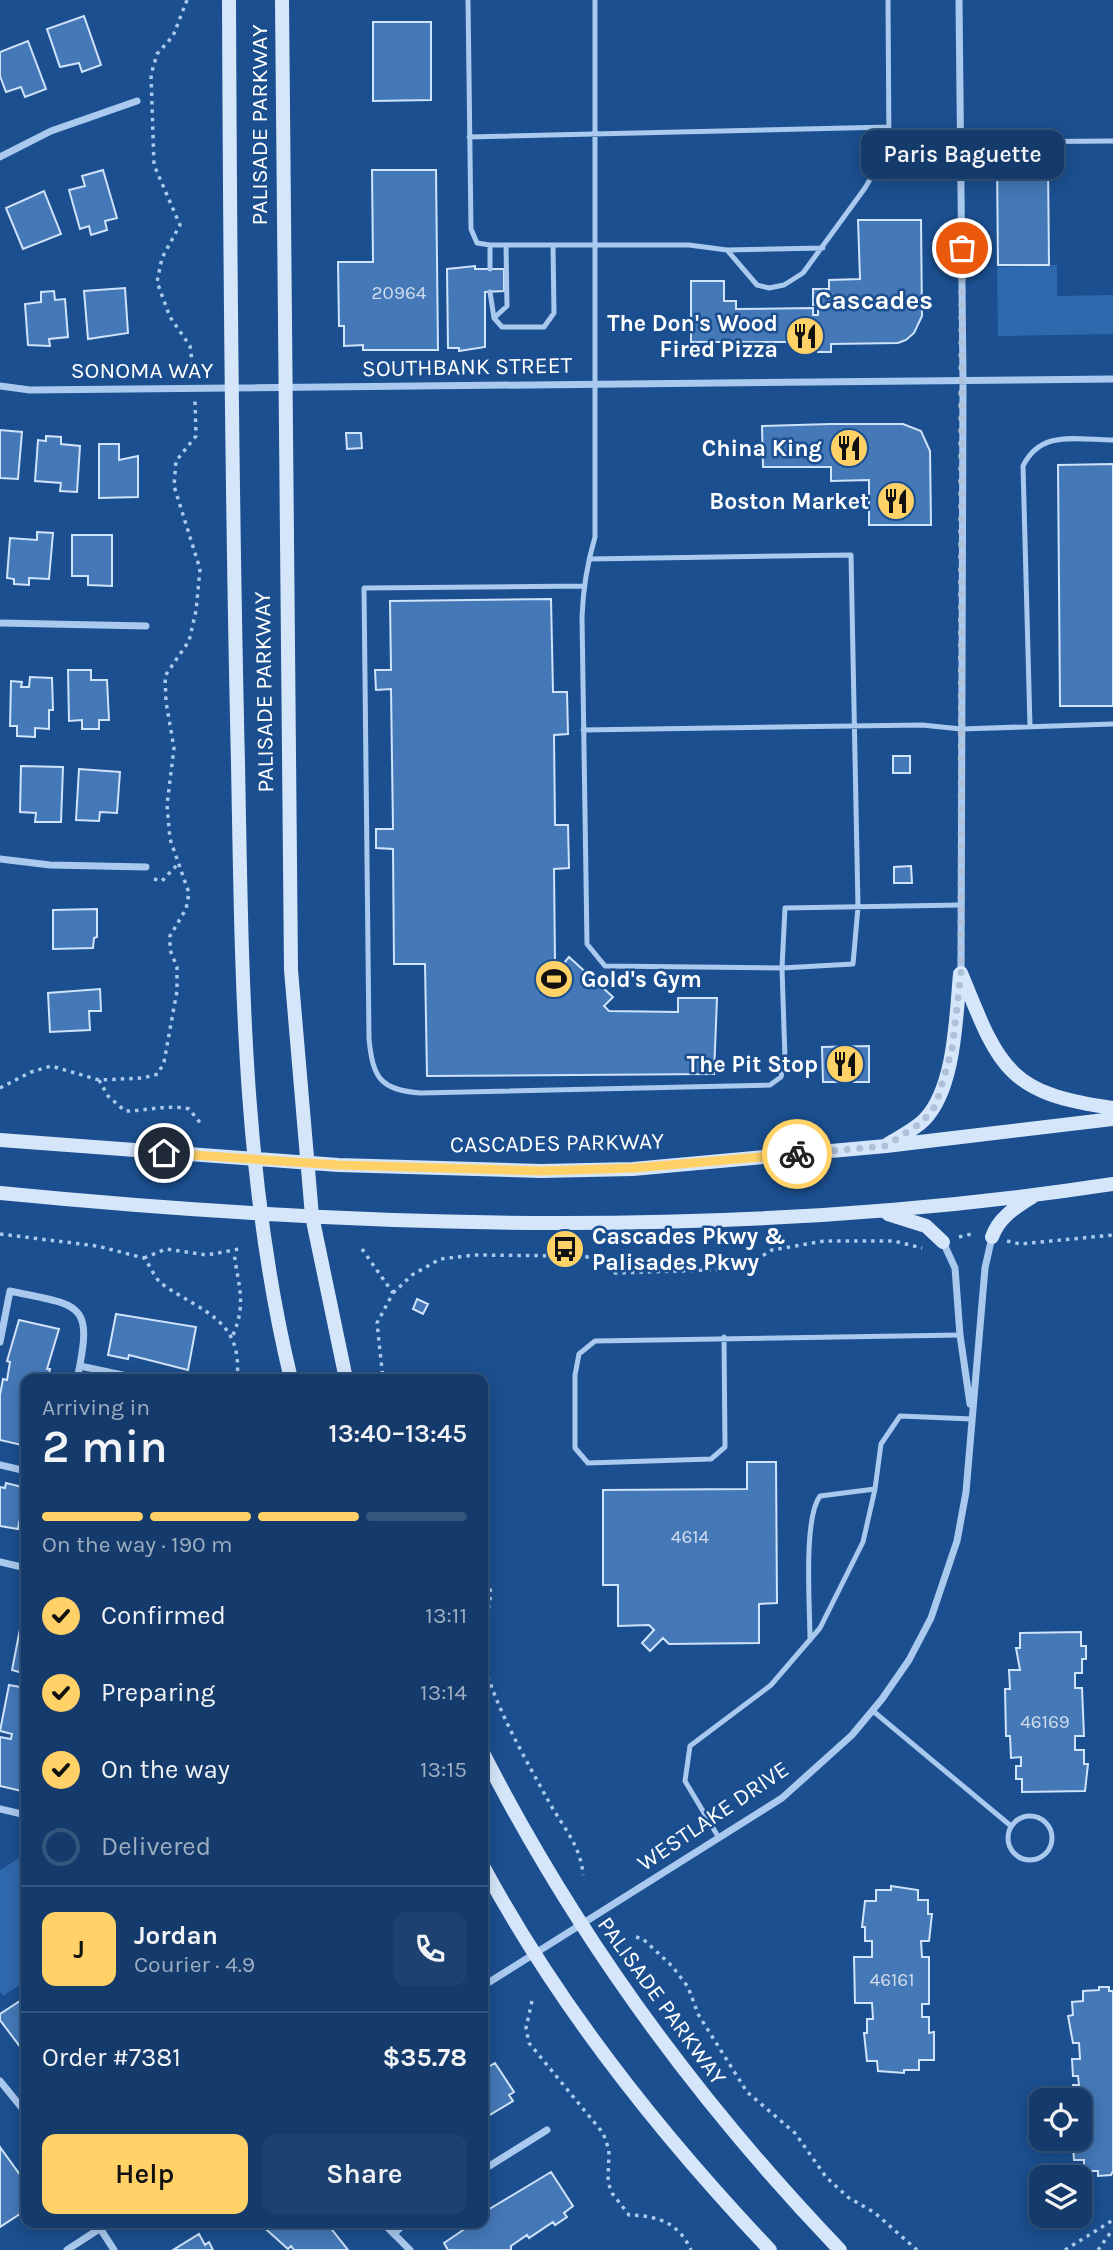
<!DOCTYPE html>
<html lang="en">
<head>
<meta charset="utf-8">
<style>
	body { margin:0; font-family:Karla,sans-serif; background:#1d4271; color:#f1f3f6; height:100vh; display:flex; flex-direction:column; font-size:26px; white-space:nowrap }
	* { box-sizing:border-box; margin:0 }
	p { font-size:23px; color:#9dadc1 }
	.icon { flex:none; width:38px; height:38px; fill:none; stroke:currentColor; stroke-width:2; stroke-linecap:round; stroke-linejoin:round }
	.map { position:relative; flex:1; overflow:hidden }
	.panel { position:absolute; left:21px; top:1374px; width:467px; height:854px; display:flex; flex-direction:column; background:#143b6b; border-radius:14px; box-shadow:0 4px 18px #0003,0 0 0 2px #33557e }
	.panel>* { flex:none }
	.fabs { position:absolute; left:1029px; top:2088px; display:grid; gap:14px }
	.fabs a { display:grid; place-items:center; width:63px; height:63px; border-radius:14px; background:#143b6b; box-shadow:0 4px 18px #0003,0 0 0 2px #33557e; font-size:35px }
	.pin { position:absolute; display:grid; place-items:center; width:60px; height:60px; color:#fff; margin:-30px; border:4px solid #fff; border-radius:50%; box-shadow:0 2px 7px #0007 }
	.courier { position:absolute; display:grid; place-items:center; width:70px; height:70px; margin:-35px; border:5px solid #ffd166; border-radius:50%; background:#fff; color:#222; box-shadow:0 2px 9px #0007 }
	.bubble { position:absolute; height:49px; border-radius:14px; background:#143b6b; box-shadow:0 4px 18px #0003,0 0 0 2px #33557e; font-size:23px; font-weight:600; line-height:49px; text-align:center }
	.overview em { font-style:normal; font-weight:600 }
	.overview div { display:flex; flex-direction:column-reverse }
	.overview { display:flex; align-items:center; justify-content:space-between; height:119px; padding:0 21px }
	h1 { font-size:46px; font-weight:600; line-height:52px }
	.bar { display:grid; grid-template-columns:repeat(4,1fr); gap:10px 7px; align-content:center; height:84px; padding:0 21px }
	.bar i { height:9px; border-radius:5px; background:#33557e }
	.bar .on { background:#ffd166 }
	.bar p { grid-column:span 4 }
	.line { display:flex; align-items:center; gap:18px; padding:0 21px; border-top:2px solid #33557e }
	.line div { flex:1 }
	.round { display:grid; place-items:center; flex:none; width:74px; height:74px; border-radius:14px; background:#1d4271 }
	ol { padding:0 21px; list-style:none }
	li { display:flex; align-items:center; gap:21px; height:77px }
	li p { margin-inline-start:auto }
	li .icon { padding:7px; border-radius:50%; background:#ffd166; color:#111; stroke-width:4 }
	li:last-child { color:#9dadc1 }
	li i { width:38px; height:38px; border:4px solid #33557e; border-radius:50% }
	.cta { display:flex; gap:14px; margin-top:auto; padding:14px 21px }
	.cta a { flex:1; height:80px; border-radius:14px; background:#ffd166; color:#111; font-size:28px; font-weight:600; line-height:80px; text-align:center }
	.cta a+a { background:#1d4271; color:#f1f3f6 }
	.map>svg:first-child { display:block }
	.green { fill:#2e69ad }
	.building { fill:#4478b7; stroke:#cfe3fa; stroke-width:2 }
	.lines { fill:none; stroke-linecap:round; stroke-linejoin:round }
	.path { stroke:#a9c9ee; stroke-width:3.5; stroke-dasharray:3.5 5; stroke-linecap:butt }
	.service { stroke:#a9c9ee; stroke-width:5 }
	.minor { stroke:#a9c9ee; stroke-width:7 }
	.secondary { stroke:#d6e6fa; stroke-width:14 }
	.done { stroke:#afc1d8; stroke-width:7; stroke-dasharray:0 12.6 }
	.route { stroke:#ffd166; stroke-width:9 }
	.labels { text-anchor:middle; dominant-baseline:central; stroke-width:5; stroke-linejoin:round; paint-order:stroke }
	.number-label { font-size:19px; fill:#d0dded }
	.street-label { font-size:23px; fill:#fff; stroke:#1b4f8f }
	.poi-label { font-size:23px; font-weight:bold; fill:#fff; stroke:#1b4f8f; text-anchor:end }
	.quarter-label { font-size:26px; font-weight:bold; fill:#fff; stroke:#1b4f8f }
</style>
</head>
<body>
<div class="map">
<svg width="1113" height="2250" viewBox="0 0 1113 2250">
	<rect width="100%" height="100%" fill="#1b4f8f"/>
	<!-- green -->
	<path class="green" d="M1057 265V296L1113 295V334L998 336 997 267Z
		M26 1854V1981L3 1996 0 1991V1870Z"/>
	<!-- building -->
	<path class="building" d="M84 16 101 65 82 72 79 63 60 67 47 29Z
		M373 22H431V100L373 101Z
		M28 41 46 89 25 97 21 87 6 92 0 76V52Z
		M997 163H1048L1049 265H998Z
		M103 170 117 218 105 221 107 230 91 235 89 226 80 229 69 190 85 186 82 176Z
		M372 170H436L438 350H363V345L344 346V326H339L338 262H373Z
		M44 191 61 234 23 249 6 208Z
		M858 220H921L922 316 914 333 906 340 898 343 831 344V352H818V335H813V342H691V281H724V301H736V309L813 308V315H818V304L813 305V289H829V280L860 279Z
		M475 266V269H504V291L485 292V347L459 351V348H448L447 269Z
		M125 288 128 333 88 339 84 291Z
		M54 291 55 300 65 299 68 337 49 339 50 346 28 345 25 304 41 302V292Z
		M831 424H903L921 431 930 451 931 525H869V480L831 481V467H763L762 426Z
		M0 430 22 432 18 479 0 478Z
		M346 433H361L362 448 347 449Z
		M46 436 61 437V444L80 446 77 492 60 491 61 483 35 481 38 440 46 441Z
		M99 444H119V460L138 456V497L99 498Z
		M1113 464V706H1060L1058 465Z
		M37 532 53 533 49 579 29 578V585L14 584V579L7 578 10 538 37 540Z
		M72 535H112V586L88 585V576H72Z
		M551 599 553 692H567L568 734 554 735 555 825H568L569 868 554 869 555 962 560 968 569 957 613 997 604 1006 609 1011 678 1012V998H717L714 1074 427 1076 425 964H394L393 849 376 848V829H393L391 689 376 690 375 670H391L390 601Z
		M68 670H91V680H107L109 720H99V729H82V720L69 721Z
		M30 677 52 678 53 710H49V729L35 728V737L17 736V726H10L11 681 22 682 21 687H29Z
		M893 756H910V773H893Z
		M21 766 63 767 61 822H35L36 813 20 812Z
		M79 769 120 772 117 813 100 812 99 821 76 820Z
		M911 866 912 883H894V867Z
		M97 909V937L94 938 93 948 53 949V910Z
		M100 989 101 1011H89L90 1030 50 1032 48 993Z
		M869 1046V1082H823L822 1047Z
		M417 1299 428 1304 423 1314 413 1309Z
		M116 1314 196 1327 188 1370 129 1355 128 1359 108 1355Z
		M19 1320 59 1329 47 1369H50L48 1379H26V1446L0 1440V1395L3 1379 7 1380 10 1362 7 1361Z
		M747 1462H776L777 1603 759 1604V1643L669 1644 663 1638 650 1651 642 1643 654 1630 649 1625 618 1626V1585H603V1490L747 1489Z
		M6 1483 26 1488 18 1529 0 1526V1487L5 1488Z
		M21 1624 26 1625V1674L12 1670Z
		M1081 1632V1646H1086V1659H1082V1673H1075V1688H1082L1084 1736H1075V1750H1084V1764H1088L1085 1791 1022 1792V1779H1016V1766H1021V1757L1011 1758 1010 1736H1006L1005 1689H1010L1009 1670H1020L1016 1648H1020V1633Z
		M9 1685 26 1688V1792L0 1786V1737L11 1739 12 1734 0 1731Z
		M891 1886 918 1890V1900H928V1914H932L929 1941H921L922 1957H929V2004H922V2017H929V2033L934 2032V2060H919V2070H904V2073L878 2071 877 2061H867L864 2033H867V2019H873L872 2003H855L854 1957H872V1941H865V1927H862L865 1901H876V1890H891Z
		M1099 1987H1109V1991H1113V2171L1111 2175 1098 2176V2171H1084V2160H1074L1073 2147H1070L1069 2138H1080V2100H1073V2085H1079L1078 2076H1073L1072 2059H1080L1079 2043H1073L1068 2016 1073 2015 1072 2002 1083 2001V1991L1099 1990Z
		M26 1997V2052H24L0 2020V2014Z
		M495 2063 514 2092 509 2095 513 2101 483 2119V2070Z
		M0 2147 23 2179 21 2181 26 2189V2210L0 2227Z
		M551 2172 573 2206 564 2213 567 2217 555 2225 553 2222 529 2238 527 2235 511 2246V2250H448L444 2243 475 2222H483V2217L488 2214 486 2211Z
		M326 2222 348 2250H294L291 2246 288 2249 259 2223Z
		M199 2234 205 2245 209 2242 213 2250H173Z"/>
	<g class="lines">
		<!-- path -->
		<path class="path" d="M187 0 173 36 157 54 151 75 154 165 180 225 162 258 157 282 170 317 190 346 194 376
			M154 879 162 881 177 865
			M99 1080 108 1096 125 1111C147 1111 167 1104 189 1109L202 1125
			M0 1088 31 1072 51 1066 99 1080 143 1078 158 1074 164 1062 177 991V967L170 950V936L186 909 189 893 170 839 167 805 174 748 166 702 165 676 189 641 196 611 200 569 174 486 176 461 196 436 195 401
			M0 1234 97 1246 144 1258C150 1265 155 1279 162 1284 203 1313 243 1319 237 1379
			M959 1237 975 1233
			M1007 1241 1020 1244 1113 1235
			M362 1249 393 1293 377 1323 383 1379
			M144 1258 166 1249 207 1255 239 1249
			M393 1293 412 1275 440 1259 474 1255 582 1256 599 1259 615 1273 741 1269 772 1250 824 1241H894L922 1248
			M233 1335C247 1302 238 1286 234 1252
			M483 1564 491 1593 483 1644
			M483 1660C496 1709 525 1758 549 1802 563 1827 581 1846 583 1875
			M636 1937 643 1939 672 1966 688 1987 698 2014 747 2092 795 2133 826 2177 849 2198 875 2213 917 2250
			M532 2001 526 2028 529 2043 603 2133 609 2150 608 2182 612 2193 629 2215C658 2216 678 2222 691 2250
			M1065 2250 1113 2220
			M1098 2250 1113 2229"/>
		<!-- service -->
		<path class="service" d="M468 0 471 229 477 243 490 245H689L727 250 757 285 769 288 784 285 803 273 865 188 889 147 888 0
			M469 137 889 127
			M961 142 1113 141
			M727 250 823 248
			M490 269V245
			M490 292 494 318 502 327H544L554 313 553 245
			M494 318 507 306 506 245
			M589 559 851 555 858 907 853 964 782 968 605 966 587 944 582 617C583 589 587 564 595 537V0
			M583 586 364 588 369 1039C373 1078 380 1090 421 1093L770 1085 781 1077 785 1059 782 968 785 908 961 905
			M1030 726 1023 466C1041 429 1077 440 1113 440
			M583 730 922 725 961 729 1113 724
			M724 1337 725 1447 711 1459 588 1463 575 1448V1375L579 1354 595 1341 960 1335
			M810 1640C810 1607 803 1519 820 1496L875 1489
			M873 1711 1011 1826
			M1008 1838a22 22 0 1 1 44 0a22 22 0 1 1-44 0Z
			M719 1838 685 1781 690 1746 771 1685 820 1628 863 1542 875 1489 881 1444 900 1416 972 1419"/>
		<!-- minor -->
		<path class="minor" d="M959 0 963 380 961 973
			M0 157 51 131 137 101
			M0 386 30 390 1113 379
			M0 623 146 626
			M0 859 50 865 146 867
			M943 1242 955 1268 960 1335 970 1404
			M0 1342 10 1291C81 1306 94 1301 77 1379
			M80 1366 141 1379
			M0 1465 26 1471
			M0 1562 26 1568
			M0 1809 26 1815
			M483 1986 782 1798 852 1735 882 1699 909 1660 931 1618 957 1541 966 1492 985 1268 992 1237
			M0 2081 26 2113
			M483 2170 547 2130
			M96 2222 114 2250
			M382 2222 410 2250
			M394 2234 406 2222
			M67 2250 110 2222"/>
		<!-- secondary -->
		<path class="secondary" d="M229 0C230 255 232 510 238 764 242 971 242 1177 291 1379
			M282 0 291 970 312 1216 346 1379
			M961 973C999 1067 1007 1094 1113 1108
			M0 1140 338 1165 541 1171 633 1169 886 1146 1113 1119
			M888 1144C899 1137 914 1130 924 1120 955 1089 956 1017 960 974
			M0 1193C369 1229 745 1240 1113 1184
			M888 1214 926 1226 943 1242
			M992 1237C999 1217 1015 1208 1032 1197
			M483 1753C577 1937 697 2101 840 2250
			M483 1866C559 2007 660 2134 770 2250"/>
	</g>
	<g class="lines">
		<!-- done -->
		<path class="done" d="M797 1154 886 1146 922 1122 936 1105 952 1049 961 973 962 248"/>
		<!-- route -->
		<path class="route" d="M164 1153 338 1165 541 1171 634 1168 797 1154"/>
	</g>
	<!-- icons -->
	<defs>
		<symbol id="restaurant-disc" viewBox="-11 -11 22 22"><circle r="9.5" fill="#ffd166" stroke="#1b4f8f"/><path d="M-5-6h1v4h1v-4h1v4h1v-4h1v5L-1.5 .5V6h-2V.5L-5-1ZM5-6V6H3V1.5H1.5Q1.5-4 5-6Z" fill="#111"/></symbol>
		<symbol id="stadium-disc" viewBox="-11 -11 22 22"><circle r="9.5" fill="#ffd166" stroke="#1b4f8f"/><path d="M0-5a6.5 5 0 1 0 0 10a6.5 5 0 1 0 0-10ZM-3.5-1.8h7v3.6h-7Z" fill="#111"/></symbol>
		<symbol id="bus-disc" viewBox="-11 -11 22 22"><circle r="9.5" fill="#ffd166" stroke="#1b4f8f"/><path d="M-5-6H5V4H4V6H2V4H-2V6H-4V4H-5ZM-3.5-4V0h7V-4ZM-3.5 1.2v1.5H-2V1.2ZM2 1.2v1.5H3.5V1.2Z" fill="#111"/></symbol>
	</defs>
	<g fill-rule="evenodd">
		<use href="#restaurant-disc" x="783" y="314" width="44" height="44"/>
		<use href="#restaurant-disc" x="827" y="426" width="44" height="44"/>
		<use href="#restaurant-disc" x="874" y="479" width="44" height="44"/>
		<use href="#stadium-disc" x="532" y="957" width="44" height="44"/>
		<use href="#restaurant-disc" x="823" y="1042" width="44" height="44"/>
		<use href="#bus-disc" x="543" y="1227" width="44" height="44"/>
	</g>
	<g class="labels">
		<!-- number labels -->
		<g class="number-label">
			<text x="399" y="293">20964</text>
			<text x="690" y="1537">4614</text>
			<text x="1045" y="1722">46169</text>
			<text x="892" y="1980">46161</text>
		</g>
		<!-- street labels -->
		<g class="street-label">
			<text transform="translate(259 125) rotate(-90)">PALISADE PARKWAY</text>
			<text transform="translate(467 367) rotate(-1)">SOUTHBANK STREET</text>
			<text x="142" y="370">SONOMA WAY</text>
			<text transform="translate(264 692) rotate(-91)">PALISADE PARKWAY</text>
			<text transform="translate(557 1143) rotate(-1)">CASCADES PARKWAY</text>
			<text transform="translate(713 1816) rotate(-34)">WESTLAKE DRIVE</text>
			<text transform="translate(662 2001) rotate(54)">PALISADE PARKWAY</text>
		</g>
		<!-- poi labels -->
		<g class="poi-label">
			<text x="778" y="323">The Don's Wood<tspan x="778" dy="26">Fired Pizza</tspan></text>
			<text x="822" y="448">China King</text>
			<text x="869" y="501">Boston Market</text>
			<text x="581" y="979" text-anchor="start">Gold's Gym</text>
			<text x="818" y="1064">The Pit Stop</text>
			<text x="592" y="1236" text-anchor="start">Cascades Pkwy &amp;<tspan x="592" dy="26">Palisades Pkwy</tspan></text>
		</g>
		<!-- quarter labels -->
		<g class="quarter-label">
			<text x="874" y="300">Cascades</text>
		</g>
	</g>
</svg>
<div class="fabs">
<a><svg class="icon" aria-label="locate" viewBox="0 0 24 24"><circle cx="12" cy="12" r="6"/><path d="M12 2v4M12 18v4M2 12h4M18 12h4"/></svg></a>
<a><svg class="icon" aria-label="layers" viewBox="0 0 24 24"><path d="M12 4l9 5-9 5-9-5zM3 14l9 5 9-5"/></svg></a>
</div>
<div class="pin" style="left:962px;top:248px;background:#ea580c"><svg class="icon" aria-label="bag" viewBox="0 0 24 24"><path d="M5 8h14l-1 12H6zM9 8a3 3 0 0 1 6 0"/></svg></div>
<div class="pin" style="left:164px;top:1153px;background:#1f2937"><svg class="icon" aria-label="home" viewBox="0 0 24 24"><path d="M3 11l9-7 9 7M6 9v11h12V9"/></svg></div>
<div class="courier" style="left:797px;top:1154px"><svg class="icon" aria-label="bike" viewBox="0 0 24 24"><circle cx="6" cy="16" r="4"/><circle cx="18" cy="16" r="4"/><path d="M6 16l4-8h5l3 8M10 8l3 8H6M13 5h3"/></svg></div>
<div class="bubble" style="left:861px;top:130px;width:203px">Paris Baguette</div>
<section class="panel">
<div class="overview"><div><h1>2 min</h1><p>Arriving in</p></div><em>13:40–13:45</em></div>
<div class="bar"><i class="on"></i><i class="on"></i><i class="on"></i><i></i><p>On the way · 190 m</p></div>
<ol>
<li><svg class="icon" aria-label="check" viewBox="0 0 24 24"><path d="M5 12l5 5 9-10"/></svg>Confirmed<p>13:11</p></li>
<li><svg class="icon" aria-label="check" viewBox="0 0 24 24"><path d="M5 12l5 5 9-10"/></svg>Preparing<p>13:14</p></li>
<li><svg class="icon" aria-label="check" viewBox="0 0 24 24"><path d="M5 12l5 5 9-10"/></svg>On the way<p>13:15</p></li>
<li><i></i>Delivered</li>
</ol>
<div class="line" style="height:126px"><b class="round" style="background:#ffd166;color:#111">J</b><div><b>Jordan</b><p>Courier · 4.9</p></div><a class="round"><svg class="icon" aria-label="phone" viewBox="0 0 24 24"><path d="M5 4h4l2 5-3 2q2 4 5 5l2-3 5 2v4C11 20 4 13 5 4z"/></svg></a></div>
<div class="line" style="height:91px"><div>Order #7381</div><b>$35.78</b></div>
<div class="cta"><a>Help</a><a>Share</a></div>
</section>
</div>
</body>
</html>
